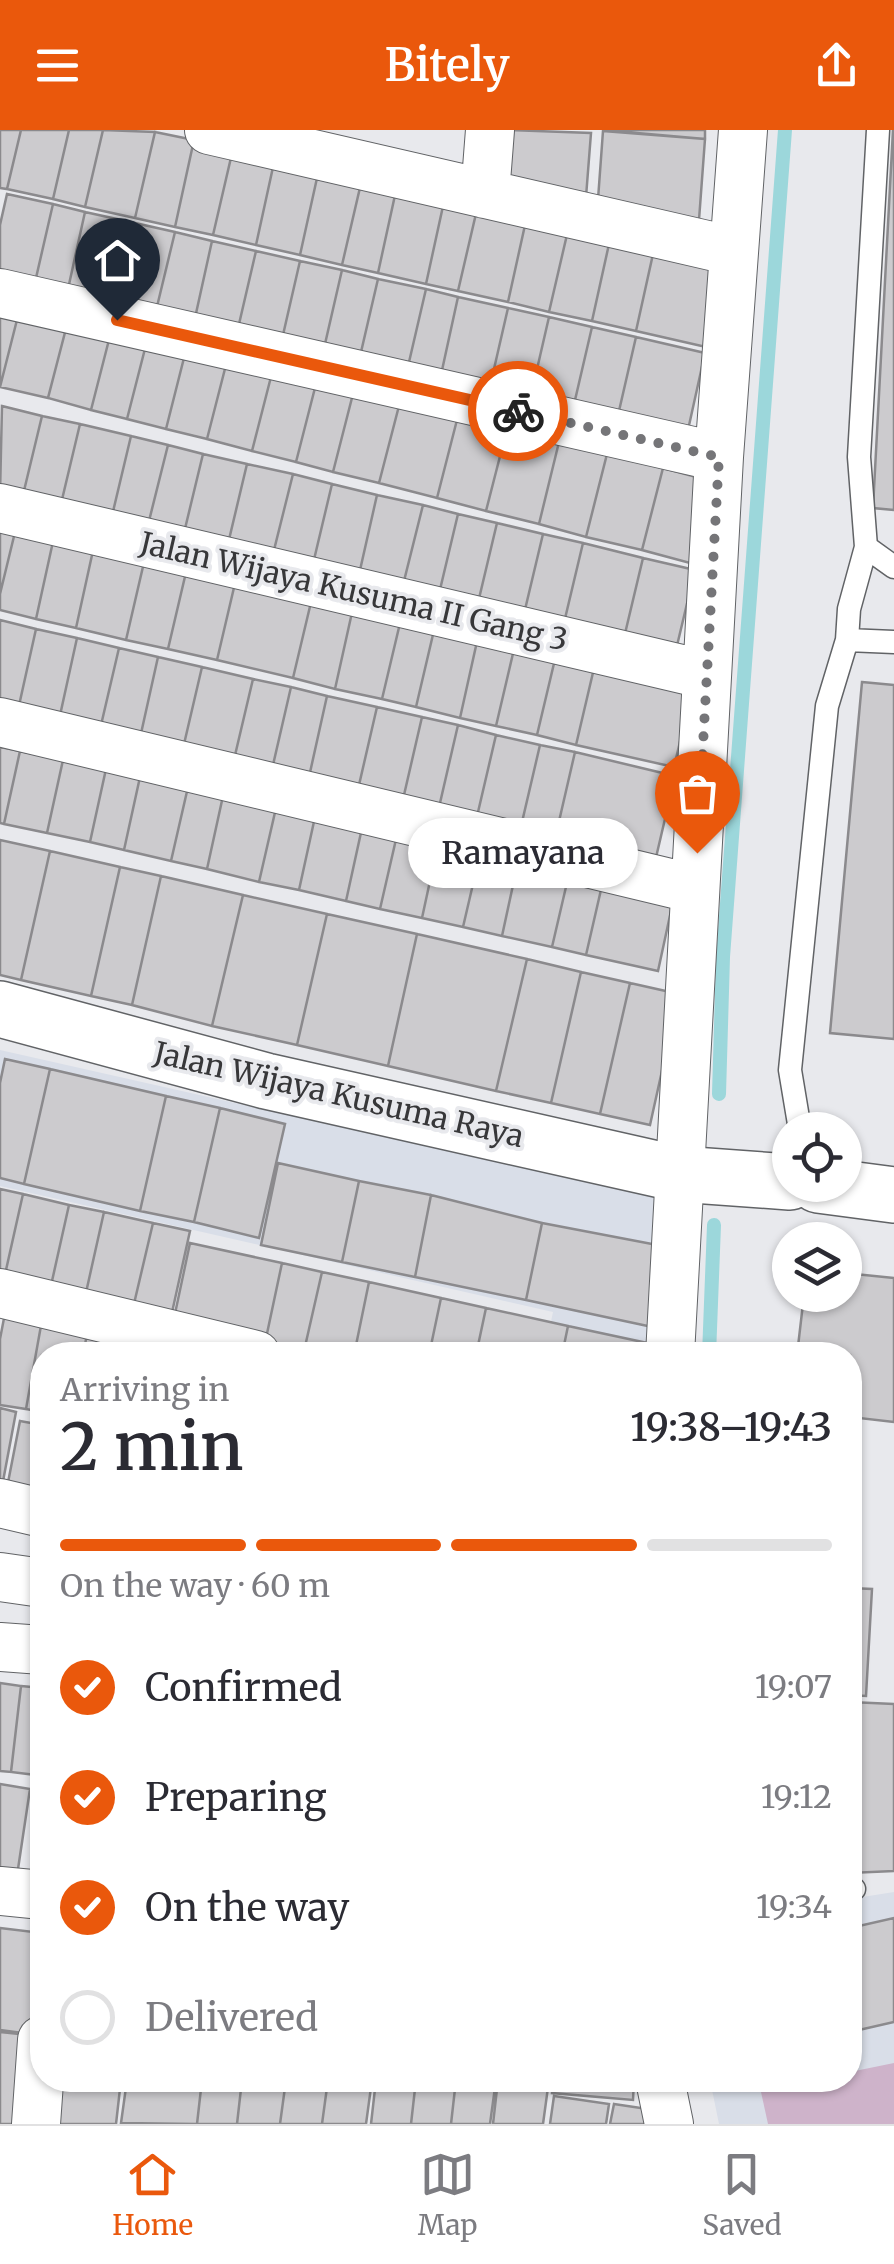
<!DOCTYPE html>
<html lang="en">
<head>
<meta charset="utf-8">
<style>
	body { margin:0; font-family:Merriweather,serif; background:#f2f2f3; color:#2b2b33; height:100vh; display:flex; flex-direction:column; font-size:38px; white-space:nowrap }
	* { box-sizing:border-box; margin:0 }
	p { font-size:32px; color:#7c7c81 }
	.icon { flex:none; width:55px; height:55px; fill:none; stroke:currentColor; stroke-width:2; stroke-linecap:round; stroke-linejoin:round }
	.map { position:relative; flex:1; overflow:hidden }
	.panel { position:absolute; left:30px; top:1212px; width:832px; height:750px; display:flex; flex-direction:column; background:#fff; border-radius:40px; box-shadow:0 2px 8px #0004 }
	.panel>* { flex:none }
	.controls { position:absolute; left:772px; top:982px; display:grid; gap:20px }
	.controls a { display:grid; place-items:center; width:90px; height:90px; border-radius:50%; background:#fff; box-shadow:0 2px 8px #0004; font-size:50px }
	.pin { position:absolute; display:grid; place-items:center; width:85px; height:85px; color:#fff; margin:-102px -42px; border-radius:50% 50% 50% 0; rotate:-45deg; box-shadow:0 0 10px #0007 }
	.pin .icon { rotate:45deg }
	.courier { position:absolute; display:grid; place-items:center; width:100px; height:100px; margin:-50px; border:8px solid #ea580c; border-radius:50%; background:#fff; color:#222; box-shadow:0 2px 12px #0007 }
	.bubble { position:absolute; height:70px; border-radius:35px; background:#fff; box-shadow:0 2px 8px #0004; font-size:32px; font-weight:600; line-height:70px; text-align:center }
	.headline em { font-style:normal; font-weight:600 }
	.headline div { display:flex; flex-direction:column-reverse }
	.headline { display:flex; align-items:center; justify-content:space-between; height:170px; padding:0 30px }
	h1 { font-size:65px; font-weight:600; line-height:75px }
	.bar { display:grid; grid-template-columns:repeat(4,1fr); gap:15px 10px; align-content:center; height:120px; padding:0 30px }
	.bar i { height:12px; border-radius:8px; background:#e1e1e2 }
	.bar .active { background:#ea580c }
	.bar p { grid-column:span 4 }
	ol { padding:0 30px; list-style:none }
	li { display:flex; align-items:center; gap:30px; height:110px }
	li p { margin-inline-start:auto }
	li .icon { padding:10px; border-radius:50%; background:#ea580c; color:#fff; stroke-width:4 }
	li:last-child { color:#7c7c81 }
	li i { width:55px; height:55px; border:5px solid #e1e1e2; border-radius:50% }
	header { display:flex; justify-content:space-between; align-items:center; height:130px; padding:0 30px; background:#ea580c; color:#fff; font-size:45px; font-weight:600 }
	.tab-bar { display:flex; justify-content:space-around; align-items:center; height:140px; border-top:2px solid #e1e1e2; background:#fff; font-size:28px; color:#7c7c81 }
	.tab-bar a { display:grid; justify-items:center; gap:5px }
	.tab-bar .active { color:#ea580c }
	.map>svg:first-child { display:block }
	.built { fill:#d9dee8 }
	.green { fill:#ceb3ca }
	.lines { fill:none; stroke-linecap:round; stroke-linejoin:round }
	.stream { stroke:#9cd7db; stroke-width:14 }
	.building { fill:#cccbce; stroke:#8b8a8d; stroke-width:2.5 }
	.lane-casing { stroke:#616366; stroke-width:25 }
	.street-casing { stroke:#616366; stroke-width:50 }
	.secondary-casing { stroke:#616366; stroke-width:58 }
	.lane { stroke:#fff; stroke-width:22 }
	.street { stroke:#fff; stroke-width:48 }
	.secondary { stroke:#fff; stroke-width:55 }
	.done { stroke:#757578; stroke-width:10; stroke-dasharray:0 18 }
	.route { stroke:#ea580c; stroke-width:12 }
	.labels { text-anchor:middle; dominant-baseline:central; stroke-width:8; stroke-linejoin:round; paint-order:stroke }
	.street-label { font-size:30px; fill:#373739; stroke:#e8e9ed }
</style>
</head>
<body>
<header><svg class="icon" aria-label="menu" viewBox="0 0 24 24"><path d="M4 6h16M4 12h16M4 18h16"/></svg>Bitely<svg class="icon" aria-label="share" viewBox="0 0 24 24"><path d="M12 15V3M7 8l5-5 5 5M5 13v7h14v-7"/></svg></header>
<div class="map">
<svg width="894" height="1994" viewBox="0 0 894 1994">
	<rect width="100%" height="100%" fill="#e8e9ed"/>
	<!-- built -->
	<path class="built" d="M0 920 661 1069 649 1225H544L553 1182 0 1056Z
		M894 1762V1994H719L710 1950H850V1769Z"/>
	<!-- green -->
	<path class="green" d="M894 1933V1994H768L761 1962 815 1950H850V1942Z"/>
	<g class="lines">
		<!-- stream -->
		<path class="stream" d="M719 964 723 827 785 0
			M709 1225 714 1095"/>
	</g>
	<!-- building -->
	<path class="building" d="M0 0H21L7 59 0 58Z
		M21 0H69L53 69 7 59Z
		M69 0H103L85 77 53 69Z
		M103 0 155 2 135 88 85 77Z
		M509 0 591 3 586 67 504 61Z
		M603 0H705V9Z
		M893 0H894V380L873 378Z
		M603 1 705 9 699 90 597 83Z
		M155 2 194 10 175 97 135 88Z
		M194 10 233 19 213 105 175 97Z
		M233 19 275 28 256 115 213 105Z
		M275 28 319 39 300 125 256 115Z
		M319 39 362 49 342 135 300 125Z
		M362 49 397 56 378 143 342 135Z
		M397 56 445 67 426 154 378 143Z
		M7 64 53 74 33 161 0 154V95Z
		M445 67 478 75 458 161 426 154Z
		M53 74 85 82 66 168 33 161Z
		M478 75 527 86 508 172 458 161Z
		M85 82 135 93 116 180 66 168Z
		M527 86 569 96 549 182 508 172Z
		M135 93 175 102 154 189 116 180Z
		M569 96 611 105 592 191 549 182Z
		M175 102 212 111 193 197 154 189Z
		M611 105 655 115 636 201 592 191Z
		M212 111 256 121 236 207 193 197Z
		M655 115 725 130 706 217 636 201Z
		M256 121 300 131 280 218 236 207Z
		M300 131 342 140 322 227 280 218Z
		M342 140 378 149 358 235 322 227Z
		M378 149 426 159 406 245 358 235Z
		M426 159 458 167 439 254 406 245Z
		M458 167 508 178 488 265 439 254Z
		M0 169 21 174 0 257Z
		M21 174 69 187 48 268 0 257Z
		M508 178 549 187 529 274 488 265Z
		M69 187 112 198 91 280 48 268Z
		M549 187 592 197 572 283 529 274Z
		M592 197 636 207 616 294 572 283Z
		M112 198 148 207 127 289 91 280Z
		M148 207 187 216 166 299 127 289Z
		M636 207 705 223 686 309 616 294Z
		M187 216 228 227 207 309 166 299Z
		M228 227 273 239 252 321 207 309Z
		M273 239 317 250 296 332 252 321Z
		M317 250 354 260 333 342 296 332Z
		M354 260 400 272 379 353 333 342Z
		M400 272 458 286 437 368 379 353Z
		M2 276 42 286 22 369 0 364Z
		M42 286 80 294 60 378 22 369Z
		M458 286 507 299 486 381 437 368Z
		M80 294 131 306 111 390 60 378Z
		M507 299 559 312 539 394 486 381Z
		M131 306 168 315 147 399 111 390Z
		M559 312 607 324 586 407 539 394Z
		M168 315 203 324 183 407 147 399Z
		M203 324 247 334 227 418 183 407Z
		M607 324 663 338 642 420 586 407Z
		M247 334 293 344 272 428 227 418Z
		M663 338 711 351 690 433 642 420Z
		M293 344 332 354 312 438 272 428Z
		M332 354 377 365 358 449 312 438Z
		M377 365 423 375 402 459 358 449Z
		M423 375 458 384 438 468 402 459Z
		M458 384 497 393 477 477 438 468Z
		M497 393 543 404 523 488 477 477Z
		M0 394 16 398 0 464Z
		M16 398 54 407 36 489 0 480V464Z
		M543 404 583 413 563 497 523 488Z
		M54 407 94 416 76 498 36 489Z
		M583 413 643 428 623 512 563 497Z
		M94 416 145 428 126 510 76 498Z
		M145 428 187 438 168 519 126 510Z
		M643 428 695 440 675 524 623 512Z
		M187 438 236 449 217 530 168 519Z
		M236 449 312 468 293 548 217 530Z
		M312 468 353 478 335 559 293 548Z
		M353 478 401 489 382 569 335 559Z
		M401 489 435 496 416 577 382 569Z
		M0 490 36 499 16 589 0 585Z
		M435 496 478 507 460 588 416 577Z
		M36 499 77 508 57 599 16 589Z
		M478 507 515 515 496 596 460 588Z
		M77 508 119 518 98 608 57 599Z
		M515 515 556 525 537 605 496 596Z
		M119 518 158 527 138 617 98 608Z
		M556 525 595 534 576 615 537 605Z
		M158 527 202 537 181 627 138 617Z
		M595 534 693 557 674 637 576 615Z
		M202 537 253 549 232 638 181 627Z
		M253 549 291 557 270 648 232 638Z
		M862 552 894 555V909L830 903Z
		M291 557 327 566 307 656 270 648Z
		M327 566 377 577 356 668 307 656Z
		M377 577 422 587 401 678 356 668Z
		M422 587 458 595 437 686 401 678Z
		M458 595 496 605 475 695 437 686Z
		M496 605 540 615 519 705 475 695Z
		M540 615 575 622 554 713 519 705Z
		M0 617 20 621 4 694 0 693Z
		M20 621 63 630 47 703 4 694Z
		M575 622 675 646 654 736 554 713Z
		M63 630 106 639 90 712 47 703Z
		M106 639 140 647 124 720 90 712Z
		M140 647 188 657 171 731 124 720Z
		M188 657 223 666 207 739 171 731Z
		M223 666 276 678 259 752 207 739Z
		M276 678 315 687 299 760 259 752Z
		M315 687 362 698 346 771 299 760Z
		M362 698 397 705 380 779 346 771Z
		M397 705 438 714 422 788 380 779Z
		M0 710 50 721 21 850 0 845Z
		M438 714 480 724 463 797 422 788Z
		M50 721 120 737 91 866 21 850Z
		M480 724 518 732 502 806 463 797Z
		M518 732 569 744 552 817 502 806Z
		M120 737 161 746 132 875 91 866Z
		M569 744 603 751 586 825 552 817Z
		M161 746 243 765 212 896 132 875Z
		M603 751 674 767 658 841 586 825Z
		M243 765 327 784 297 915 212 896Z
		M327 784 417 804 388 936 297 915Z
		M417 804 527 829 496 961 388 936Z
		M527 829 581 842 551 973 496 961Z
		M581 842 630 853 600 984 551 973Z
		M630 853 679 864 650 995 600 984Z
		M5 929 50 939 24 1054 0 1048V953Z
		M50 939 166 966 140 1081 24 1054Z
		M166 966 220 978 194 1092 140 1081Z
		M220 978 285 994 259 1108 194 1092Z
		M278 1033 359 1051 342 1132 261 1115Z
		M359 1051 431 1065 415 1147 342 1132Z
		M0 1059 23 1064 4 1149 0 1148Z
		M23 1064 69 1075 50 1160 4 1149Z
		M431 1065 542 1093 526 1170 415 1147Z
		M69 1075 104 1082 85 1167 50 1160Z
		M104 1082 153 1093 133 1178 85 1167Z
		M153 1093 190 1101 171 1187 133 1178Z
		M542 1093 673 1118 657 1198 526 1170Z
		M190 1113 282 1133 265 1213 173 1193Z
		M282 1133 322 1142 304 1221 265 1213Z
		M322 1142 369 1152 354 1225 304 1221Z
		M845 1143 894 1148V1292L850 1287V1225H797L804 1165H845Z
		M369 1152 441 1168 429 1225H354Z
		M441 1168 486 1178 476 1225H429Z
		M486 1178 568 1196 562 1225H476Z
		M5 1183 42 1190 26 1279 0 1275V1209Z
		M42 1190 88 1199 83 1225H42V1282L26 1279Z
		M568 1196 666 1217 664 1225H562Z
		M88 1199 118 1205 115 1225H83Z
		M0 1278 16 1282 1 1362 0 1361Z
		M20 1291 42 1295V1382L4 1373Z
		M850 1458 872 1459 866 1566 850 1565Z
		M0 1553 21 1556 11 1642 0 1641Z
		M21 1556 42 1558 36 1645 11 1642Z
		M850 1572 894 1574V1741L850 1743Z
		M42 1652V1761L31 1760Z
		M0 1654 30 1659 15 1759 0 1757Z
		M894 1788V1892L859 1900 850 1863V1798Z
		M0 1798 42 1803 30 1904 0 1900Z
		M0 1902 29 1905 18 1994H0Z
		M51 1950H121L116 1994H46Z
		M127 1950H202L197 1994 121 1993Z
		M202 1950H242L237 1994H197Z
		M242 1950H286L280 1994H237Z
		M286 1950H328L322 1994H280Z
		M328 1950H372L366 1994H322Z
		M376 1950H416L411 1994H371Z
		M416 1950H456L451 1994H411Z
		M456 1950H496L490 1994H451Z
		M498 1950H549L543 1994H493Z
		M553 1950H634L633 1970 552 1963Z
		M554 1966 609 1974 606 1994H550Z
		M614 1974 661 1981 659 1994H610Z"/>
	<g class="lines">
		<defs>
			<path id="lane" d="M878 0 859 327 866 417 894 437
				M847 510 894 512
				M800 1000 790 940 827 576 847 510 849 479 866 417
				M850 1759H854"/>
			<path id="street" d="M209 0 733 121
				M485 64 490 0
				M0 163 719 327
				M0 378 707 545
				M0 592 695 759
				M0 1163 256 1225
				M670 1225 719 327 743 0
				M0 1373 42 1383
				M0 1447 42 1453
				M0 1517 42 1520
				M0 1761 42 1765
				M660 1950 669 1994
				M36 1994 42 1910"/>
			<path id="secondary" d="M0 879 266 951 679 1044 790 1052
				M818 1055 894 1065"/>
		</defs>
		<!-- lane casing -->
		<use href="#lane" class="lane-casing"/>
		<!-- street casing -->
		<use href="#street" class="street-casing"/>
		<!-- secondary casing -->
		<use href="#secondary" class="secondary-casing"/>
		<!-- lane -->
		<use href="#lane" class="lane"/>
		<!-- street -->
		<use href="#street" class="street"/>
		<!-- secondary -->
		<use href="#secondary" class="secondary"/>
	</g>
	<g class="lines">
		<!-- done -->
		<path class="done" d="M518 281 719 327 697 723"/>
		<!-- route -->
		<path class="route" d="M117 190 518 281"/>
	</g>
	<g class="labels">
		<!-- street labels -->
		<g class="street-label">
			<text transform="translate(354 461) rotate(13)">Jalan Wijaya Kusuma II Gang 3</text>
			<text transform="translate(339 964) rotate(13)">Jalan Wijaya Kusuma Raya</text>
		</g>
	</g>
</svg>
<div class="controls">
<a><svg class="icon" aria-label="locate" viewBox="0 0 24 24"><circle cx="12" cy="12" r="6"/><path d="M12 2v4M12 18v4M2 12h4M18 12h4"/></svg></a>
<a><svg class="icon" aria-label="layers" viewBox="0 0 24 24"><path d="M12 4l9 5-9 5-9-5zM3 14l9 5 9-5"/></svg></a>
</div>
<div class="pin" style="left:697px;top:723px;background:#ea580c"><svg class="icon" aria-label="bag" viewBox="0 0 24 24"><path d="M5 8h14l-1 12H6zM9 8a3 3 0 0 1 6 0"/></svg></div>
<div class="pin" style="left:117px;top:190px;background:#1f2937"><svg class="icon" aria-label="home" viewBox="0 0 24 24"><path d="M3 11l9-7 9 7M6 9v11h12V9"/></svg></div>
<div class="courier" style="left:518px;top:281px"><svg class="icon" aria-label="bike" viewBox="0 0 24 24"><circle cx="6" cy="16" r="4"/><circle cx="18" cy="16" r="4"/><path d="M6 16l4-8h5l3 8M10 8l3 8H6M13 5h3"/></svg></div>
<div class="bubble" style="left:408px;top:688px;width:230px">Ramayana</div>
<section class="panel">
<div class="headline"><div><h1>2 min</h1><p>Arriving in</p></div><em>19:38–19:43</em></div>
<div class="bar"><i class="active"></i><i class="active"></i><i class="active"></i><i></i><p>On the way · 60 m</p></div>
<ol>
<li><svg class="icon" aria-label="check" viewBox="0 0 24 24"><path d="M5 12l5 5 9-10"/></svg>Confirmed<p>19:07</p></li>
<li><svg class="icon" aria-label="check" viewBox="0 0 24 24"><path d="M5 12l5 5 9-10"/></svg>Preparing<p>19:12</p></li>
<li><svg class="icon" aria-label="check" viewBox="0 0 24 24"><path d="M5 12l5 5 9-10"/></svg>On the way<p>19:34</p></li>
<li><i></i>Delivered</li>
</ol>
</section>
</div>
<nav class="tab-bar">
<a class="active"><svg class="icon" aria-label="home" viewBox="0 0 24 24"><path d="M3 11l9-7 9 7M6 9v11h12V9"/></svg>Home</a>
<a><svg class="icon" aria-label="map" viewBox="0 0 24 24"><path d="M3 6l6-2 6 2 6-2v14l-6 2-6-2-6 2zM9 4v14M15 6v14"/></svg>Map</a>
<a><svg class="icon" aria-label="saved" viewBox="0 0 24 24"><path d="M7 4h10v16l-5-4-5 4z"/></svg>Saved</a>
</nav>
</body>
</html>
